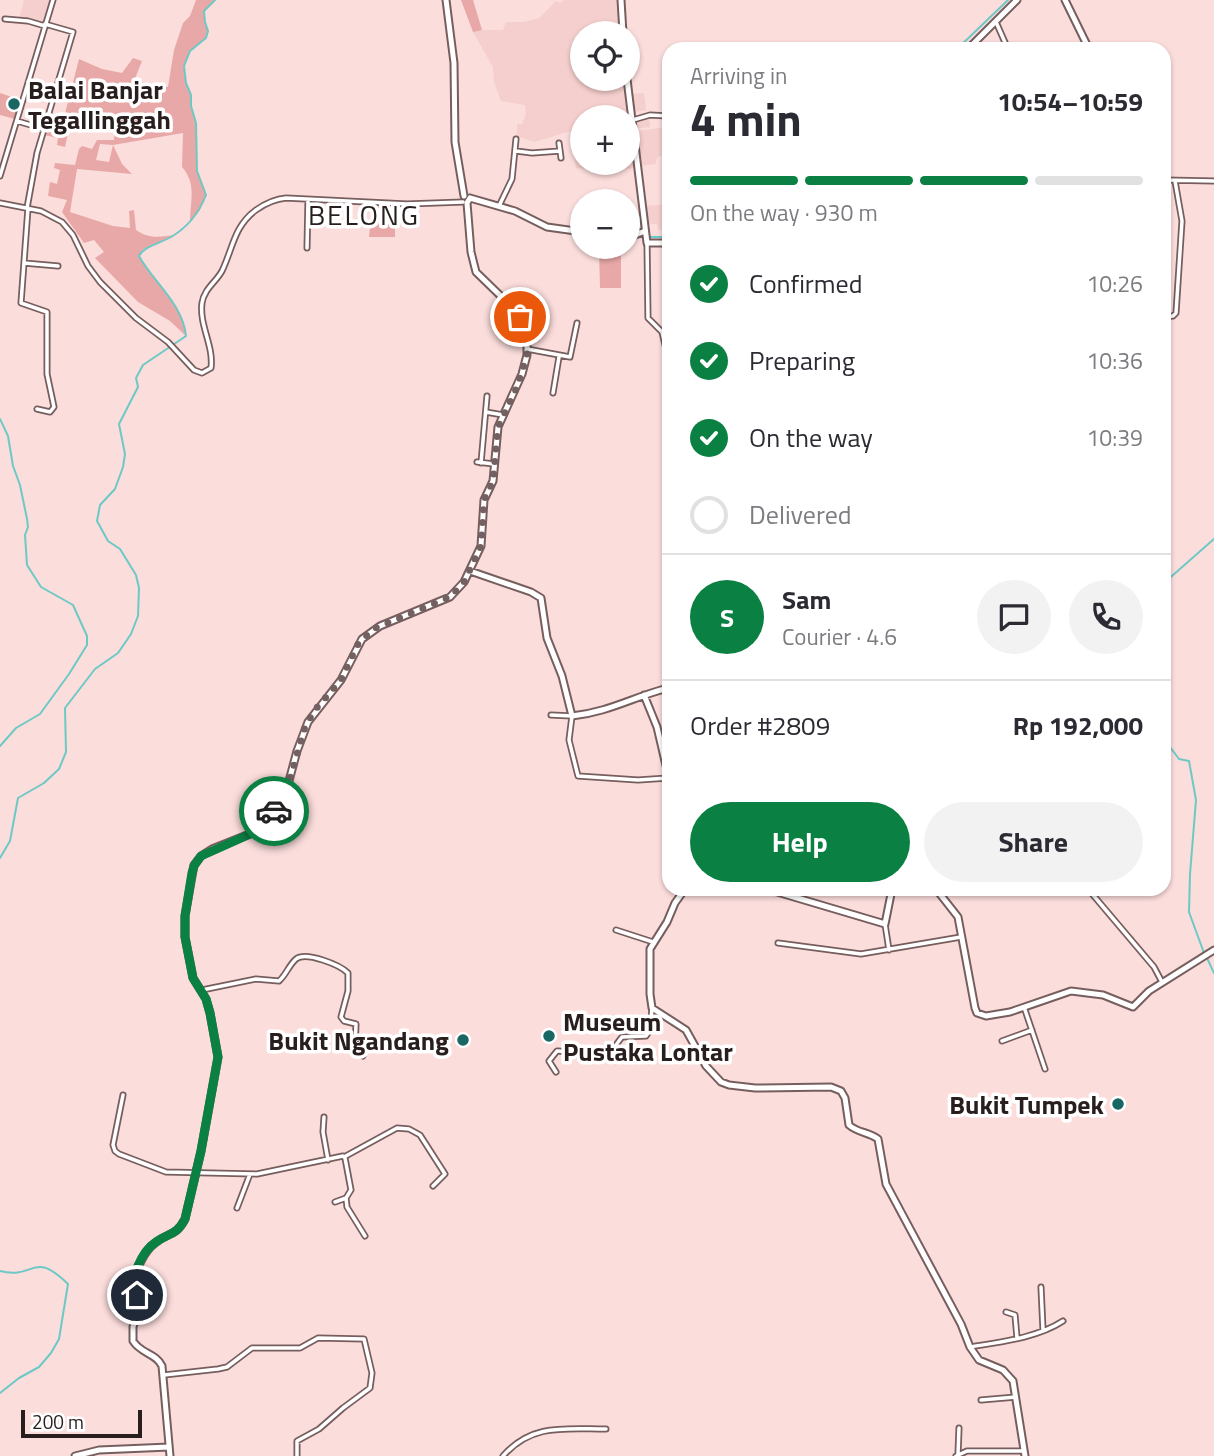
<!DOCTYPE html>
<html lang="en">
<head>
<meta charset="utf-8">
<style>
	body { margin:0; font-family:"Titillium Web",sans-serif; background:#f2f2f3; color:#2b2b33; height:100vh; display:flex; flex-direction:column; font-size:26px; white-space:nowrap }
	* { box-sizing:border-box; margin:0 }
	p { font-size:23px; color:#7c7c81 }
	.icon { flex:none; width:38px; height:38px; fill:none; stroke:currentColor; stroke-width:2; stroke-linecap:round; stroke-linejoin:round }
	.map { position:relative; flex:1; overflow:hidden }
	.drawer { position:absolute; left:662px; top:42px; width:509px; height:854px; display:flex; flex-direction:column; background:#fff; border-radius:21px; box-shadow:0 2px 5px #0004 }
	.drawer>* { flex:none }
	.buttons { position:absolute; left:570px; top:21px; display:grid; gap:14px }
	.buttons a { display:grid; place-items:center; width:70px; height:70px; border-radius:50%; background:#fff; box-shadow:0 2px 5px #0004; font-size:35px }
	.scale { position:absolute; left:21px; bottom:18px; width:121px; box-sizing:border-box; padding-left:7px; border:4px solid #281e1e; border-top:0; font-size:19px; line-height:24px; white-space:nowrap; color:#281e1e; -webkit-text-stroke:5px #fff; paint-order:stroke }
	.pin { position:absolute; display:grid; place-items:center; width:60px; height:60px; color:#fff; margin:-30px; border:4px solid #fff; border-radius:50%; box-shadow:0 2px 7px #0007 }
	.courier { position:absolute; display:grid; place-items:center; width:70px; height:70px; margin:-35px; border:5px solid #0b8043; border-radius:50%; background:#fff; color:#222; box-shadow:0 2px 9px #0007 }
	.head em { font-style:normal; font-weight:700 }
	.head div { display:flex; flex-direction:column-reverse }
	.head { display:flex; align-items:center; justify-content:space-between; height:119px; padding:0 28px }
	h1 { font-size:46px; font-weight:700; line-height:52px }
	.bar { display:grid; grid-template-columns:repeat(4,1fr); gap:10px 7px; align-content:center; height:84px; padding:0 28px }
	.bar i { height:9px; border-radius:5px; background:#e1e1e2 }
	.bar .current { background:#0b8043 }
	.bar p { grid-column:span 4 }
	.line { display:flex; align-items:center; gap:18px; padding:0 28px; border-top:2px solid #e1e1e2 }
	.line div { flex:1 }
	.round { display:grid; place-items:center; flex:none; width:74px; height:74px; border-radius:37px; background:#f2f2f3 }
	ol { padding:0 28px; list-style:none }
	li { display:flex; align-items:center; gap:21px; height:77px }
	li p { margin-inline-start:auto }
	li .icon { padding:7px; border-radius:50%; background:#0b8043; color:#fff; stroke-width:4 }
	li:last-child { color:#7c7c81 }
	li i { width:38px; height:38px; border:4px solid #e1e1e2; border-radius:50% }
	.button { display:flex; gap:14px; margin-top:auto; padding:14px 28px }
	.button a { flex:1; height:80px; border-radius:42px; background:#0b8043; color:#fff; font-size:28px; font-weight:700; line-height:80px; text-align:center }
	.button a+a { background:#f2f2f3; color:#2b2b33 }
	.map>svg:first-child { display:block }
	.built { fill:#f5cfcd; fill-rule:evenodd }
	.green { fill:#e8a8a7; fill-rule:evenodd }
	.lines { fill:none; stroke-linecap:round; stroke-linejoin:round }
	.stream { stroke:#6dc9c5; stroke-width:2 }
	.minor-casing { stroke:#775e5e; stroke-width:7 }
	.tertiary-casing { stroke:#775e5e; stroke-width:9 }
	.minor { stroke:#fff; stroke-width:3.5 }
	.tertiary { stroke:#fff; stroke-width:5 }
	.done { stroke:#726160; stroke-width:7; stroke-dasharray:0 12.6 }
	.route { stroke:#0b8043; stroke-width:9 }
	.poi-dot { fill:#196663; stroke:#fff; stroke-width:2.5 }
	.labels { text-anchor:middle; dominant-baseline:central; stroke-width:7; stroke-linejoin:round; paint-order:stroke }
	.poi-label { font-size:26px; font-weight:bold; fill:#281e1e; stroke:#fff; text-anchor:start }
	.neighbourhood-label { font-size:28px; letter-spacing:2px; fill:#281e1e; stroke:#fff }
</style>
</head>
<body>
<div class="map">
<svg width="1214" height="1456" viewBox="0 0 1214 1456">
	<rect width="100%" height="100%" fill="#fbdddc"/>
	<!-- built -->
	<path class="built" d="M24 0H51L45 24 19 19Z
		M564 0H616L619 33H583V79H623L627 116 649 114 650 127 629 129 635 168 607 171 576 168 571 131 534 142 517 136V124H522L526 114 525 105 501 101 494 82 493 67 473 32 477 30H503L506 22H524L539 18 556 1 560 3ZM583 117H628V163H583Z
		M644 93 646 110 634 112 632 94Z
		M667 127 664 155 658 157 655 164 641 166 637 131Z
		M668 204V235L665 236V229L658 230 657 224H647L646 206Z"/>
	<!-- green -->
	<path class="green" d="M196 0H215L204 11 205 22 208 31 206 38 190 51 184 66 186 83 191 95V106L196 123 197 171 206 195 200 210 190 222C190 201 197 184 182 167L183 133 113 145 122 164 132 174 77 169 70 212 113 226 130 228 129 211 134 210 136 230C149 239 160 237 174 235L142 250 139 256C153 282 183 304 186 336L170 321 138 302 95 258 104 252 94 240 84 243 62 212 67 200 48 196 50 182 57 184 60 170 54 168 55 163 75 165 79 149 82 146 92 149 97 140H114L117 114 71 120 65 147 57 145 58 138 44 135 45 129 60 133 79 59 102 69 122 73 133 58 142 61 134 81 168 87 174 50 183 23 190 16ZM100 144 113 145 109 162 96 160Z
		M461 0H473L482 30 473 32Z
		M0 93 21 100 15 119 0 115Z
		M372 206 395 207V237H369Z
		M599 247H621V288H600Z"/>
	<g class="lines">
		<!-- stream -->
		<path class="stream" d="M957 49 1008 0
			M650 237H668
			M0 419 8 436 13 466 20 485 27 519 28 527 25 535 27 565 41 587 73 605 87 636V645L69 674 40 714 16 728 0 746
			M1164 583 1214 539
			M1164 739 1179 759 1189 761 1196 800 1190 874 1189 912 1204 953
			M0 858 10 841 18 798 44 783 59 769 66 752 65 708 95 669 118 653 131 634 138 616 139 588 136 575 120 549 108 541 97 521 100 505 115 489 123 467 125 454 119 424 138 387 136 378 143 365 186 336C183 304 153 282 139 256 144 246 161 243 171 237 188 227 199 213 206 195L197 171 196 123 191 106V95L186 83 184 66 190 51 206 38 208 31 205 22 204 11 215 0
			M1207 958 1214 973
			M0 1271C36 1280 32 1249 68 1284L59 1339 51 1353 39 1367 19 1378 0 1393"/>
		<defs>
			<path id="minor" d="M5 19 28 21 45 26
				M996 22 1007 47
				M633 120 650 115 668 116
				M17 121 44 129
				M559 143 561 158
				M516 151 532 153 560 151
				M0 176 53 0
				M1164 180 1214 181
				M0 203 41 211 62 222 73 235 88 266 100 282 136 318 168 342 194 370 202 373 211 368C214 346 199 325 202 303 204 289 216 282 222 271 233 248 234 226 256 210 266 203 274 199 286 198L407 204 463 202
				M499 206 512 179 516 139
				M27 208 37 153 73 32 45 24
				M28 208 21 303 47 312V374L54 407 50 412 37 409
				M647 243 648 318 662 332 668 358
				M307 248 308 200
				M24 263 58 266
				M1164 317 1173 316 1176 313 1182 221 1175 181
				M527 349 570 357 577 323
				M553 393 559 357
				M486 412 503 415
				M477 462 494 464
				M481 463 487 396
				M551 715 572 716 569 740 578 776 638 780 668 778
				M1088 889 1154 967 1162 982
				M885 924 889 950
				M616 930 653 942
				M778 943 861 954 961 937
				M202 990 256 979 279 981C286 975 289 965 296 959 306 951 340 965 348 973V991L341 1017 344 1021 356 1024 355 1050 363 1056
				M1024 1007 1045 1069
				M1002 1041 1032 1030
				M556 1072 549 1061 557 1051C571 1050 597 1067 608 1056 613 1050 617 1043 622 1037L646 1036 650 1030 652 1008
				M123 1095 113 1145 115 1151 119 1154 166 1172 257 1174 343 1156 345 1158 351 1190 346 1198 335 1202
				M324 1117 323 1132 328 1160
				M344 1157 397 1128 409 1129 420 1135 445 1174 433 1186
				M346 1198 347 1207 365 1236
				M237 1208 250 1174
				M1041 1287 1043 1330
				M1006 1312 1015 1315 1017 1338
				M970 1347C1000 1342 1037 1338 1063 1321
				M164 1375 218 1369 227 1367 252 1348H300L318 1338 364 1339 372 1373 370 1388 343 1408 319 1429 297 1441V1456
				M981 1400 1016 1397
				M958 1454 959 1428
				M503 1456C532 1423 565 1429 606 1429
				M956 1456 967 1451H1023"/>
			<path id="tertiary" d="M446 0 454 63 455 142 464 196
				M621 0 623 33
				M1065 0 1089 49
				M968 49 1017 0
				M627 79 647 243H668
				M470 198 515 211 547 227 583 232
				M628 235H635L645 231
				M470 571 531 592 541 598 547 638 562 676 572 716C609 712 633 697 668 688
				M644 695 657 727 668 774
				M685 889 675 903 667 922 650 949V994L652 1008 686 1030 706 1066 721 1082 729 1085 755 1088 831 1087 841 1091 845 1098 849 1125C858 1133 869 1132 878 1139L886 1184 961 1324 970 1347 979 1360 1003 1370 1013 1381 1025 1456
				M767 889 885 924 892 889
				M936 889 958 917 975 1008 977 1013 986 1016 1010 1012 1071 991 1103 995 1133 1007 1149 991 1214 950
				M75 1456 99 1450 169 1447
				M170 1456 162 1366C156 1353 141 1354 133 1341V1327L140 1303 133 1283C136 1270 144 1251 155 1243 168 1232 176 1237 185 1219L201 1151 218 1057 210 1013 206 999 193 978 185 937V916L194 865 201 856 212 849 257 831 270 816 286 792 297 751 308 722 341 680 362 639 380 626 450 597 464 582 481 546 484 500 493 481 498 427 522 374 527 355V338L524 324 513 308 476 272 471 252 467 203 470 198"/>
		</defs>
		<!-- minor casing -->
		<use href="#minor" class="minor-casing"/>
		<!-- tertiary casing -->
		<use href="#tertiary" class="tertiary-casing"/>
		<!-- minor -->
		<use href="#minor" class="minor"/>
		<!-- tertiary -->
		<use href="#tertiary" class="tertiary"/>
	</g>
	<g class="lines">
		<!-- done -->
		<path class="done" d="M274 811 286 792 305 727 315 710 341 680 358 644 373 629 450 597 464 582 481 546 484 500 493 481 498 427 517 387 527 355 526 331 520 317"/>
		<!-- route -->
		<path class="route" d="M137 1295C128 1280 142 1251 156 1242 170 1232 176 1236 185 1219L201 1151 218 1057 210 1013 206 999 193 978 185 937V916L192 873 194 866 201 856 257 831 274 811"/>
	</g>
	<!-- markers -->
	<g class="poi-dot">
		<circle cx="14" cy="104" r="7"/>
		<circle cx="549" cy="1036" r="7"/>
		<circle cx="463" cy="1040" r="7"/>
		<circle cx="1118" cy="1104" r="7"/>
	</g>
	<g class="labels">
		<!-- poi labels -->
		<g class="poi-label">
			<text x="28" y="89">Balai Banjar<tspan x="28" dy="30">Tegallinggah</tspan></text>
			<text x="563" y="1021">Museum<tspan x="563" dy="30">Pustaka Lontar</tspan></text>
			<text x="449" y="1040" text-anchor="end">Bukit Ngandang</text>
			<text x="1104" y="1104" text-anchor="end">Bukit Tumpek</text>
		</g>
		<!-- neighbourhood labels -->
		<g class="neighbourhood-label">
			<text x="364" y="214">BELONG</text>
		</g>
	</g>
</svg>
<div class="buttons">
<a><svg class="icon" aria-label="locate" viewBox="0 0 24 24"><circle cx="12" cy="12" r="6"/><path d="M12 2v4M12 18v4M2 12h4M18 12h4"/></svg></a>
<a>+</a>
<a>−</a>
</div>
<div class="scale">200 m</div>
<div class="pin" style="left:520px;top:317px;background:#ea580c"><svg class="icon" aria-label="bag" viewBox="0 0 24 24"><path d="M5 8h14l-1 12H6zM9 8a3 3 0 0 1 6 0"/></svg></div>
<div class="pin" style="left:137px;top:1295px;background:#1f2937"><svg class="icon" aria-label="home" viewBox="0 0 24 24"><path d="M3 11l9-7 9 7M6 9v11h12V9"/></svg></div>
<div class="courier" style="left:274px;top:811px"><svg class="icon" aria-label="car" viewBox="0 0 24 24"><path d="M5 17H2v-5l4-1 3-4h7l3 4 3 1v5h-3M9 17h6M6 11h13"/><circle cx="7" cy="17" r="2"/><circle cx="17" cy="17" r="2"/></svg></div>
<section class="drawer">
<div class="head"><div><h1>4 min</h1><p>Arriving in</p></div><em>10:54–10:59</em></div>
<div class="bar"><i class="current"></i><i class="current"></i><i class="current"></i><i></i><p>On the way · 930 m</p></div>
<ol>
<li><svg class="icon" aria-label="check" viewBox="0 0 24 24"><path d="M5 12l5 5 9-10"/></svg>Confirmed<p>10:26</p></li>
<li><svg class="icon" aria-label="check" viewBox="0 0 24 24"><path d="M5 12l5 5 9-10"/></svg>Preparing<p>10:36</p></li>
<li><svg class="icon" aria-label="check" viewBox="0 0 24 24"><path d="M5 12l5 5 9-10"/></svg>On the way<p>10:39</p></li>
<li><i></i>Delivered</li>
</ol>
<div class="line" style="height:126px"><b class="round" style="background:#0b8043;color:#fff">S</b><div><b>Sam</b><p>Courier · 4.6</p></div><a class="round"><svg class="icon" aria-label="chat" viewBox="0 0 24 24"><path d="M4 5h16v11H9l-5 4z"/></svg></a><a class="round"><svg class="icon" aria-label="phone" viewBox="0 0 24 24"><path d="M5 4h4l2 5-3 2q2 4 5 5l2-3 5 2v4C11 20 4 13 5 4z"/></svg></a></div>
<div class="line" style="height:91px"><div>Order #2809</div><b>Rp 192,000</b></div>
<div class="button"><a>Help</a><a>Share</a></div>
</section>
</div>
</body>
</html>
